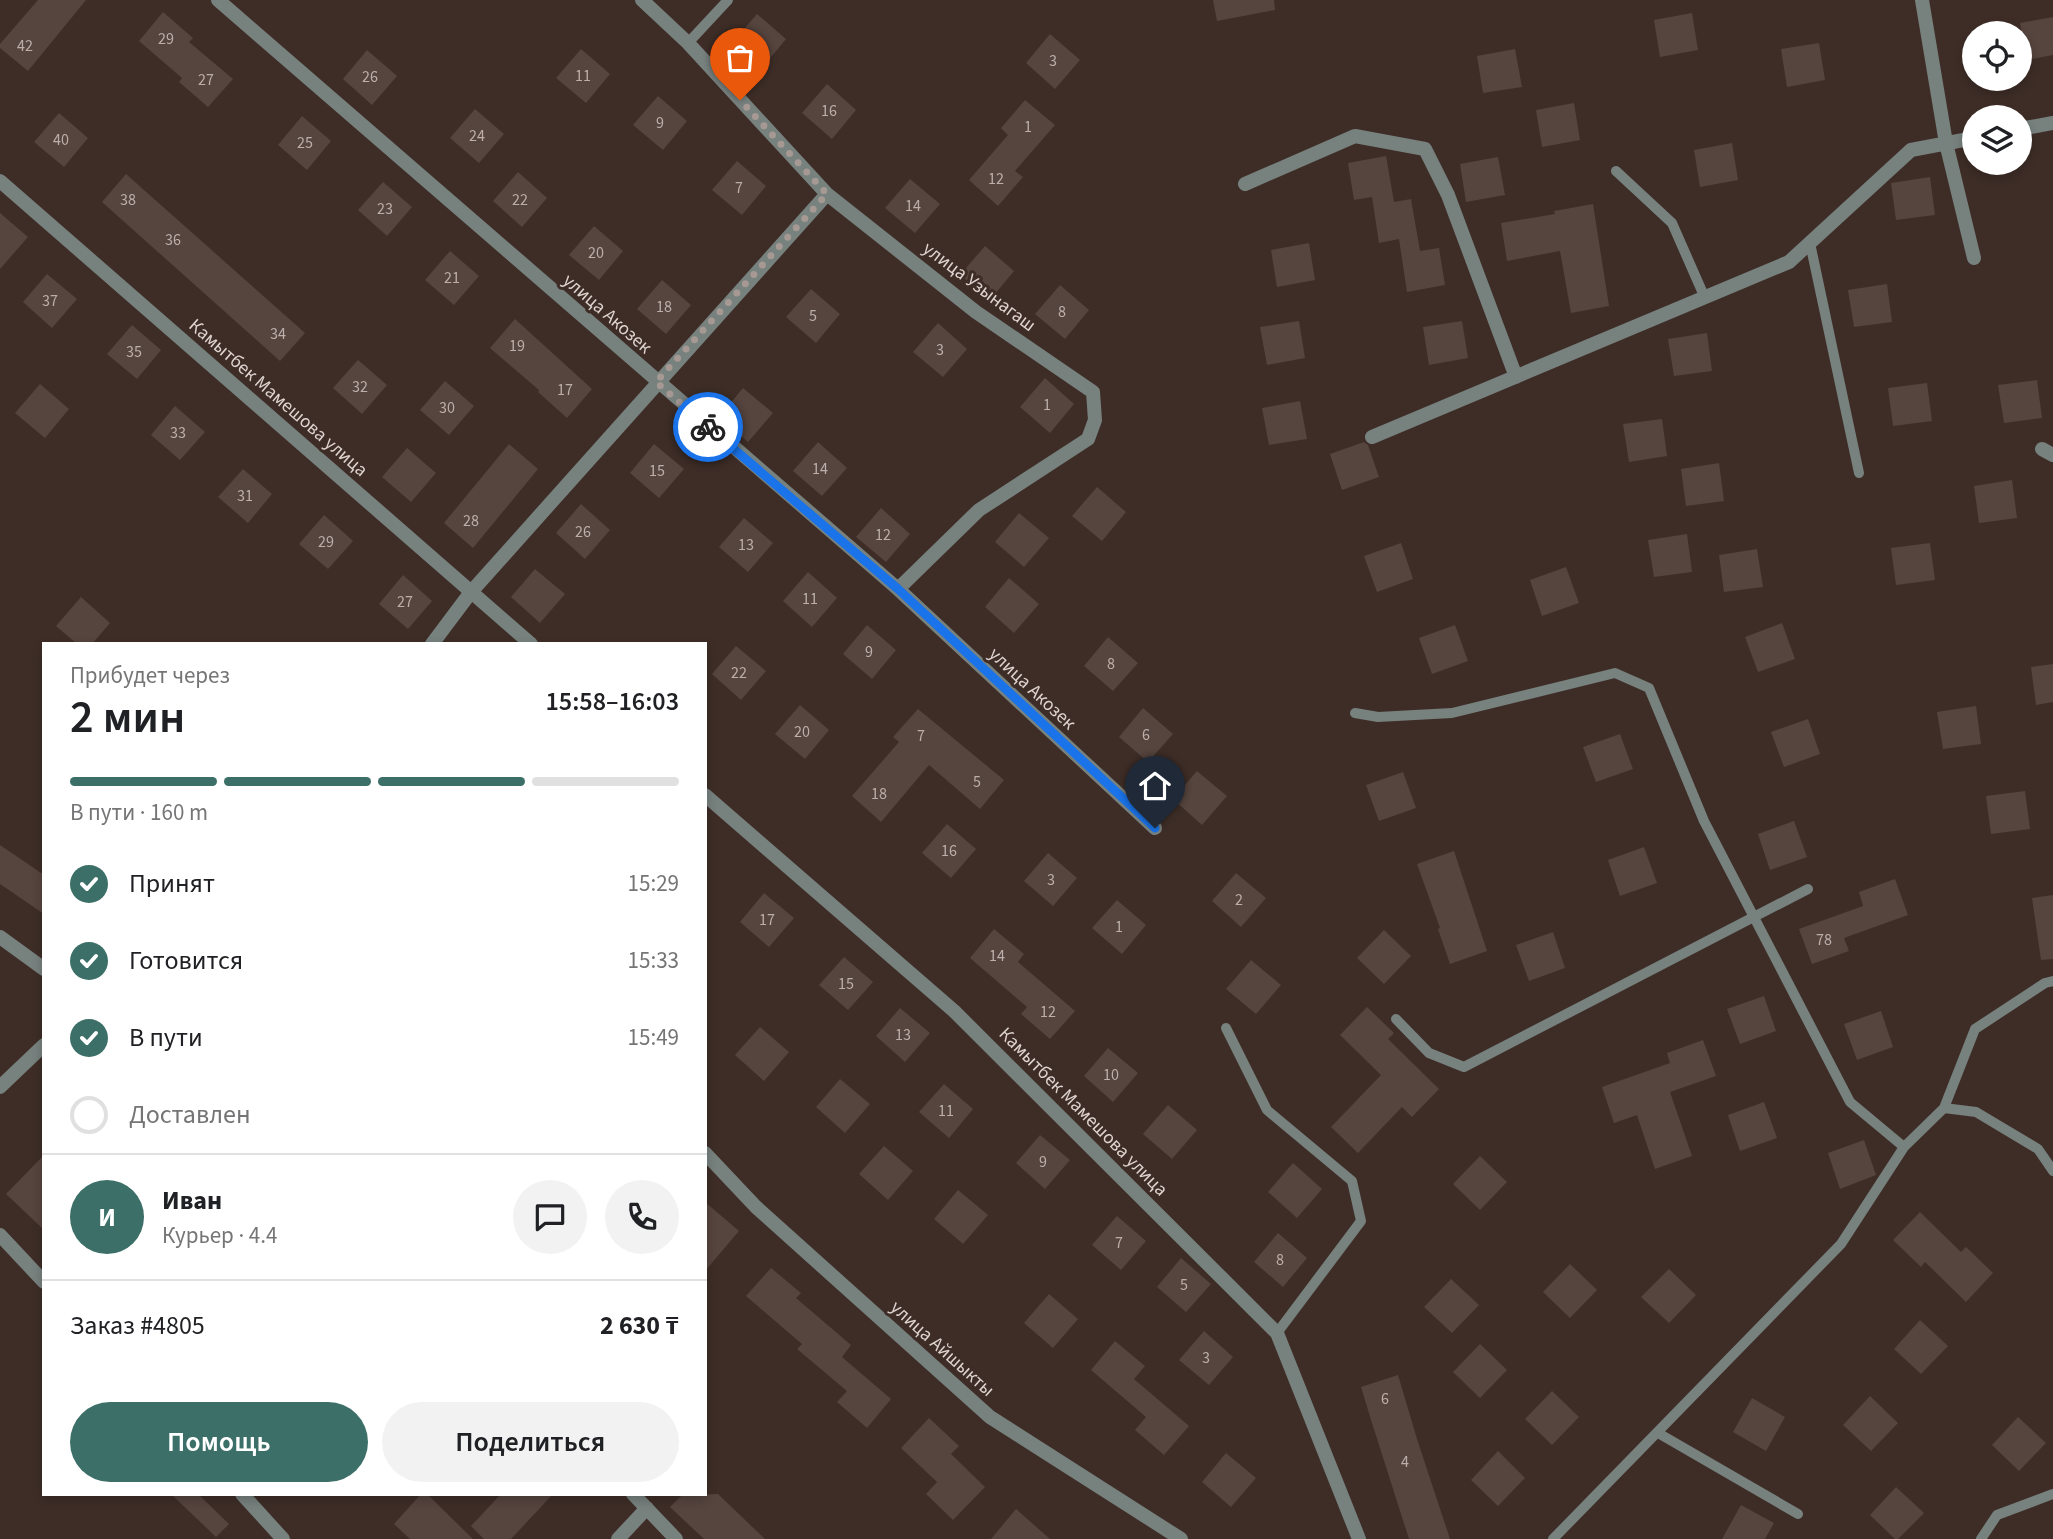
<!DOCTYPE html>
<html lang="ru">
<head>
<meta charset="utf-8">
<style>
	body { margin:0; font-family:"Source Sans 3",sans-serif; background:#f2f2f2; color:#202124; height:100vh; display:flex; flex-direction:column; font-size:26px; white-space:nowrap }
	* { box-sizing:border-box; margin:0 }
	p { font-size:23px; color:#757577 }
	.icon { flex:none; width:38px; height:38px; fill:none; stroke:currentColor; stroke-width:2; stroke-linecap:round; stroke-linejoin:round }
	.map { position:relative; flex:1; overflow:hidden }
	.side { position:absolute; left:42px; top:642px; width:665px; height:854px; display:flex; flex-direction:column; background:#fff; border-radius:0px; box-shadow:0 4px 10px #0003 }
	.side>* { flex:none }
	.fabs { position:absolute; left:1962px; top:21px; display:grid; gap:14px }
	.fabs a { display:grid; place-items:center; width:70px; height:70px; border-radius:50%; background:#fff; box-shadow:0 4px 10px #0003; font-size:35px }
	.pin { position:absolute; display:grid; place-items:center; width:60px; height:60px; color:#fff; margin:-72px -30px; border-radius:50% 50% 50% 0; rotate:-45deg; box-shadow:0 0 7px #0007 }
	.pin .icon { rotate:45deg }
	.courier { position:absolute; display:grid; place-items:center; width:70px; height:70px; margin:-35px; border:5px solid #1a73e8; border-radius:50%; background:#fff; color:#222; box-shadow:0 2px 9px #0007 }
	.head em { font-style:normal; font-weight:600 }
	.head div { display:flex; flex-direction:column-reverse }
	.head { display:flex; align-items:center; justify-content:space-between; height:119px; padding:0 28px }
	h1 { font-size:46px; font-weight:600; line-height:52px }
	.bar { display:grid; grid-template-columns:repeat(4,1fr); gap:10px 7px; align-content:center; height:84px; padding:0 28px }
	.bar i { height:9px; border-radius:5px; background:#e0e0e0 }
	.bar .selected { background:#3b6f67 }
	.bar p { grid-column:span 4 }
	.line { display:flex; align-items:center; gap:18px; padding:0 28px; border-top:2px solid #e0e0e0 }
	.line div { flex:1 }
	.round { display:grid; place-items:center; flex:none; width:74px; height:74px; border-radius:37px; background:#f2f2f2 }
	ol { padding:0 28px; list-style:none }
	li { display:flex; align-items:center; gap:21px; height:77px }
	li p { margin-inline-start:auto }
	li .icon { padding:7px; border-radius:50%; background:#3b6f67; color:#fff; stroke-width:4 }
	li:last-child { color:#757577 }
	li i { width:38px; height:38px; border:4px solid #e0e0e0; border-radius:50% }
	.primary-button { display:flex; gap:14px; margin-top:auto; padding:14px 28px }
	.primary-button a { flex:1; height:80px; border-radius:42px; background:#3b6f67; color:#fff; font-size:28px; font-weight:600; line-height:80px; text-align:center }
	.primary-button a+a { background:#f2f2f2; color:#202124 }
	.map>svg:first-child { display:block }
	.building { fill:#56443e }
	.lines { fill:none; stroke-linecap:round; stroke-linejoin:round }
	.service { stroke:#77817e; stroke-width:10 }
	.minor { stroke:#77817e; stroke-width:14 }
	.tertiary { stroke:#77817e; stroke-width:14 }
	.done { stroke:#a69994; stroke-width:7; stroke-dasharray:0 12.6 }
	.route { stroke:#1a73e8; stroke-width:9 }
	.labels { text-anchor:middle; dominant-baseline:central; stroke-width:6; stroke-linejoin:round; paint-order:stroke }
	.number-label { font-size:16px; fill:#bcafab }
	.street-label { font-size:19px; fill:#ded3cf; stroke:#3e2d27 }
</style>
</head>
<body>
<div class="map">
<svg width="2053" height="1539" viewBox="0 0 2053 1539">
	<rect width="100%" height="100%" fill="#3e2d27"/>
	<!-- building -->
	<path class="building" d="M38 0H86L28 71 0 48V44Z
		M1213 0H1274L1275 10 1217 21Z
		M163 12 193 38 189 42 233 79 208 107 179 82 182 78 139 41Z
		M1692 13 1698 50 1660 57 1654 20Z
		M757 14 786 39 762 68 732 43Z
		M2053 17V55L2026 60 2020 23Z
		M1050 34 1080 60 1055 89 1026 63Z
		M1819 43 1825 80 1787 87 1781 49Z
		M581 49 610 74 586 103 556 78Z
		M1515 49 1522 87 1483 93 1477 56Z
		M367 50 397 76 372 105 343 79Z
		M827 84 856 110 832 139 802 113Z
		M658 96 687 121 663 150 633 125Z
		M1025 100 1055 125 1015 171 1023 177 998 206 969 180 1008 135 1001 128Z
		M1574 103 1580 140 1542 147 1536 110Z
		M475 109 504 134 479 163 450 138Z
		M59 113 88 138 64 167 34 142Z
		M302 116 331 141 307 170 278 145Z
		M1732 143 1738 180 1700 187 1694 150Z
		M1386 156 1394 202 1411 199 1420 251 1439 248 1445 285 1407 292 1399 239 1379 243 1372 197 1354 200 1348 163Z
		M1498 157 1505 195 1466 202 1460 164Z
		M737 161 766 186 742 215 712 190Z
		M518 172 547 198 522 227 493 201Z
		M126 174 305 333 280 361 102 202Z
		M1930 177 1935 215 1896 220 1891 183Z
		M910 179 940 204 915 233 885 208Z
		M383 182 412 207 387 236 358 210Z
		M1593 204 1609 306 1571 313 1560 251 1507 261 1501 223 1555 214 1554 211Z
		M0 213 28 237 0 269Z
		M594 226 623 251 599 280 569 255Z
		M1309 243 1315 280 1277 287 1271 250Z
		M985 246 1014 271 990 300 960 275Z
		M450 251 479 276 454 305 425 280Z
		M47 274 77 299 52 328 23 302Z
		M662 280 691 305 666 334 637 309Z
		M1887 284 1892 322 1854 327 1848 290Z
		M1060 285 1089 310 1065 339 1035 314Z
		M811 289 840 314 816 343 786 317Z
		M515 319 592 389 567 418 538 392 539 390 490 348Z
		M1299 321 1305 358 1267 365 1260 327Z
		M1462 321 1468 358 1429 365 1423 327Z
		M938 323 967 349 943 377 913 352Z
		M132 325 161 350 137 379 107 354Z
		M1707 333 1712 371 1674 376 1668 339Z
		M358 360 387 385 362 414 333 388Z
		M1045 378 1074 404 1050 433 1020 407Z
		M2037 380 2042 418 2004 423 1998 385Z
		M445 381 474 406 449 435 420 410Z
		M1927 383 1932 421 1893 426 1888 388Z
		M40 384 69 409 45 438 15 413Z
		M743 388 773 413 748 442 719 417Z
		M1300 401 1307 439 1269 445 1262 408Z
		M175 406 205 432 180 460 151 435Z
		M1662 419 1667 456 1629 462 1623 424Z
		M818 442 847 468 822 496 793 471Z
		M1364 442 1368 445 1379 477 1342 490 1330 454Z
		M509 444 538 469 473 548 444 523Z
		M654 444 684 469 659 498 630 473Z
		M407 448 436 473 411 502 382 477Z
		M1719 463 1724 501 1686 506 1681 469Z
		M243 469 272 494 248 523 218 497Z
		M2012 480 2017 518 1979 523 1974 486Z
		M1097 487 1126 512 1102 541 1072 516Z
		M581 504 610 530 585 559 556 533Z
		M881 508 910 534 886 562 856 537Z
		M1019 513 1049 538 1024 567 995 542Z
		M324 515 353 541 328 569 299 544Z
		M744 518 773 543 748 572 719 547Z
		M1687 534 1692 572 1654 577 1648 540Z
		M1401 543 1413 579 1377 592 1364 556Z
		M1930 543 1935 580 1896 585 1891 548Z
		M1757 549 1763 587 1724 592 1719 555Z
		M1566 567 1579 603 1542 616 1530 580Z
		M535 569 565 594 540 623 511 597Z
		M808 572 837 598 812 627 783 601Z
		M403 575 432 601 408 629 379 604Z
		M1009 578 1039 604 1014 633 985 607Z
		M81 597 110 623 92 644H77L56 626Z
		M1782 623 1795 659 1758 672 1745 637Z
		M867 625 896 650 872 679 843 654Z
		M1455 625 1468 661 1432 674 1419 638Z
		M1108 637 1138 663 1113 691 1084 666Z
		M736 646 766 671 741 700 712 674Z
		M2053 664V702L2036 705 2031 667Z
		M800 705 829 730 805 759 775 734Z
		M1976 706 1981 744 1943 749 1937 712Z
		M1143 708 1173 734 1148 762 1119 737Z
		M918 709 1004 780 980 809 929 765 881 822 852 796 899 742 893 737Z
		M1808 719 1820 754 1784 767 1771 732Z
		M1620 734 1633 769 1596 782 1583 747Z
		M1197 771 1227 796 1202 825 1173 799Z
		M1403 772 1416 808 1379 821 1366 785Z
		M2025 791 2030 829 1991 834 1986 796Z
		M1794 821 1807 857 1770 870 1758 834Z
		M947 824 976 849 951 878 922 853Z
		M0 845 44 875V914L0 884Z
		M1644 847 1657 883 1620 896 1608 860Z
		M1454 851 1487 951 1450 964 1438 929 1440 928 1417 864Z
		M1048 853 1077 878 1053 906 1024 881Z
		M1236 873 1266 898 1241 927 1212 901Z
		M1895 879 1908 915 1844 938 1849 951 1812 964 1799 929 1863 906 1859 892Z
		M764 893 794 918 769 947 740 922Z
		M2053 895V959L2041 960 2032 898Z
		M1117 900 1146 925 1122 954 1092 928Z
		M994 929 1024 954 1018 962 1075 1011 1050 1039 1021 1014 1027 1007 970 958Z
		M1384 930 1411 956 1384 984 1357 958Z
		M1553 932 1565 968 1529 981 1516 945Z
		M844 957 873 982 848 1010 819 985Z
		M1251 960 1281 985 1256 1014 1226 989Z
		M1764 996 1776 1031 1740 1044 1727 1009Z
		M1367 1007 1394 1033 1388 1039 1439 1089 1412 1117 1402 1107 1358 1153 1331 1127 1381 1075 1340 1035Z
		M900 1008 930 1033 905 1062 876 1036Z
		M1881 1011 1893 1047 1857 1060 1844 1024Z
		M760 1027 789 1052 764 1081 735 1055Z
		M1703 1040 1716 1076 1670 1092 1692 1156 1655 1169 1637 1115 1614 1123 1602 1087 1670 1063 1667 1053Z
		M1108 1048 1138 1073 1113 1102 1084 1076Z
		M840 1079 870 1104 845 1133 816 1107Z
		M944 1084 973 1109 949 1138 919 1112Z
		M1764 1102 1777 1138 1740 1151 1728 1115Z
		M1168 1105 1197 1130 1172 1159 1143 1134Z
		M1040 1135 1070 1160 1045 1189 1016 1163Z
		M1864 1140 1876 1175 1840 1189 1828 1153Z
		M884 1146 913 1171 888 1200 859 1174Z
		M44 1155V1230L6 1194Z
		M1480 1156 1507 1182 1480 1210 1453 1184Z
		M1293 1163 1322 1189 1297 1218 1268 1192Z
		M958 1190 988 1215 963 1244 934 1219Z
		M705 1202 739 1231 705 1271Z
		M1920 1212 1961 1252 1966 1247 1993 1273 1966 1302 1925 1262 1921 1267 1893 1240Z
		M1117 1216 1146 1241 1121 1270 1092 1245Z
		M1278 1233 1307 1258 1283 1287 1254 1262Z
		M1181 1258 1211 1284 1186 1312 1157 1287Z
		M1570 1264 1597 1290 1570 1318 1543 1292Z
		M771 1268 801 1293 796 1298 851 1345 842 1357 891 1399 867 1428 837 1402 847 1391 797 1349 802 1344 746 1296Z
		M1669 1269 1696 1295 1669 1323 1641 1297Z
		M1451 1279 1479 1305 1452 1333 1424 1307Z
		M1049 1294 1078 1319 1053 1348 1024 1323Z
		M1920 1320 1948 1346 1921 1374 1894 1349Z
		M1204 1331 1233 1357 1209 1385 1179 1360Z
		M1115 1341 1145 1366 1134 1379 1189 1426 1164 1455 1135 1430 1146 1417 1091 1370Z
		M1480 1344 1507 1370 1480 1398 1453 1372Z
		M1398 1375 1417 1439 1450 1539H1409L1372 1423 1361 1387Z
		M1552 1391 1579 1417 1552 1445 1525 1419Z
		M1870 1396 1898 1423 1871 1451 1843 1425Z
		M1752 1398 1785 1417 1766 1451 1733 1432Z
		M2018 1417 2046 1443 2019 1471 1992 1445Z
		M929 1418 959 1446 951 1454 985 1487 953 1520 926 1494 937 1482 901 1448Z
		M1498 1451 1525 1478 1498 1506 1471 1480Z
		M1226 1453 1256 1478 1231 1507 1202 1482Z
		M1896 1487 1924 1513 1898 1539H1895L1870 1515Z
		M171 1494H198L229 1524 216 1537Z
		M421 1494H427L473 1539H410L394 1524Z
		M501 1494H553L511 1539H484L471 1526Z
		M718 1494 765 1539H704L670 1507 682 1495Z
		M1741 1505 1774 1523 1765 1539H1722Z
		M1016 1509 1050 1539H991Z"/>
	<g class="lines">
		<!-- service -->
		<path class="service" d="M688 43 728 0
			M1616 171 1672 223 1705 298
			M1810 243 1859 473
			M1355 713 1378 717 1452 713 1615 673 1649 688 1704 821 1850 1102 1904 1147
			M1396 1019 1429 1053 1464 1067 1808 889
			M1226 1028 1267 1110 1352 1181 1361 1221 1277 1333
			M1944 1108 1976 1112 2038 1149 2053 1171
			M1658 1433 1798 1514
			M1553 1539 1841 1244 1904 1147 1944 1108 1975 1029 2045 983 2053 981
			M1981 1539 1997 1515 2053 1494"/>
		<!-- minor -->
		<path class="minor" d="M218 0 898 589 1155 828
			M642 0 688 43 827 194 976 312 1093 392 1095 420 1088 439 979 510 898 589
			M1922 0 1946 143 1974 258
			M2020 129 2053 123
			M1245 184 1355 136 1425 149 1448 195 1516 377
			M1372 437 1789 262 1911 150 1974 138
			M2042 449 2053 455
			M432 644 471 592 827 194
			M0 937 44 969
			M0 1087 44 1045
			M705 1153 756 1207 990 1417 1181 1539
			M0 1235 44 1282
			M242 1494 283 1539
			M633 1494 676 1539
			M618 1539 647 1508"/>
		<!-- tertiary -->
		<path class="tertiary" d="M0 181 531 644
			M705 795 954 1011 1277 1333 1359 1539"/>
	</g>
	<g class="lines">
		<!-- done -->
		<path class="done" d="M708 427 656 382 827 194 740 100"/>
		<!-- route -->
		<path class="route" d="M708 427 898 589 1155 828"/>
	</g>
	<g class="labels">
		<!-- number labels -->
		<g class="number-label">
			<text x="166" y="39">29</text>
			<text x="25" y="46">42</text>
			<text x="1053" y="61">3</text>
			<text x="583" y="76">11</text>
			<text x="370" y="77">26</text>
			<text x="206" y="80">27</text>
			<text x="829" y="111">16</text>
			<text x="660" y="123">9</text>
			<text x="1028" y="127">1</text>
			<text x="477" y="136">24</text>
			<text x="61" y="140">40</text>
			<text x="305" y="143">25</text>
			<text x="996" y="179">12</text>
			<text x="739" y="188">7</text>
			<text x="128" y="200">38</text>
			<text x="520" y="200">22</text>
			<text x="913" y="206">14</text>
			<text x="385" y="209">23</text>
			<text x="173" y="240">36</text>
			<text x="596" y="253">20</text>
			<text x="452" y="278">21</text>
			<text x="50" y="301">37</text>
			<text x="664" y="307">18</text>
			<text x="1062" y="312">8</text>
			<text x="813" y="316">5</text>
			<text x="278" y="334">34</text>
			<text x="517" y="346">19</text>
			<text x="940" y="350">3</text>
			<text x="134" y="352">35</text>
			<text x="360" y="387">32</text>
			<text x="565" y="390">17</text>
			<text x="1047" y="405">1</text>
			<text x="447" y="408">30</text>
			<text x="178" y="433">33</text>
			<text x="820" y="469">14</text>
			<text x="657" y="471">15</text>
			<text x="245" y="496">31</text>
			<text x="471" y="521">28</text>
			<text x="583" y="532">26</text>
			<text x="883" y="535">12</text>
			<text x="326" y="542">29</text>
			<text x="746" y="545">13</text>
			<text x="810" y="599">11</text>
			<text x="405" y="602">27</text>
			<text x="869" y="652">9</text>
			<text x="1111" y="664">8</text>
			<text x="739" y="673">22</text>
			<text x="802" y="732">20</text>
			<text x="1146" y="735">6</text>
			<text x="921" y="736">7</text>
			<text x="977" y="782">5</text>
			<text x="879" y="794">18</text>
			<text x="949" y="851">16</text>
			<text x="1051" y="880">3</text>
			<text x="1239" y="900">2</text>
			<text x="767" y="920">17</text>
			<text x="1119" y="927">1</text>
			<text x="1824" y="940">78</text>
			<text x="997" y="956">14</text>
			<text x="846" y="984">15</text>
			<text x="1048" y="1012">12</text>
			<text x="903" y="1035">13</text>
			<text x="1111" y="1075">10</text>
			<text x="946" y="1111">11</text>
			<text x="1043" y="1162">9</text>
			<text x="1119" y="1243">7</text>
			<text x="1280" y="1260">8</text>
			<text x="1184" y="1285">5</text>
			<text x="1206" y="1358">3</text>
			<text x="1385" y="1399">6</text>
			<text x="1405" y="1462">4</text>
		</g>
		<!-- street labels -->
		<g class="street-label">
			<text transform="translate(979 287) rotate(37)">улица Узынагаш</text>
			<text transform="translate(607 314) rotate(41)">улица Акозек</text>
			<text transform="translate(278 398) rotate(41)">Камытбек Мамешова улица</text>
			<text transform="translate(1032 689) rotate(43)">улица Акозек</text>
			<text transform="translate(1083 1112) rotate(45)">Камытбек Мамешова улица</text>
			<text transform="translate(942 1349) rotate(42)">улица Айшыкты</text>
		</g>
	</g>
</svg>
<div class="fabs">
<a><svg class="icon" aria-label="locate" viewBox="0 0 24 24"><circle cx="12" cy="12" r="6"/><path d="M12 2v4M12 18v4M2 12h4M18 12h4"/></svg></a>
<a><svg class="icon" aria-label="layers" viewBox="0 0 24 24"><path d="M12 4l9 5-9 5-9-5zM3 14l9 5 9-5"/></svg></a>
</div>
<div class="pin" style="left:740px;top:100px;background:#ea580c"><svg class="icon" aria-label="bag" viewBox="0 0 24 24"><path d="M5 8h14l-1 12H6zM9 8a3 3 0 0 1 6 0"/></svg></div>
<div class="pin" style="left:1155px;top:828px;background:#1f2937"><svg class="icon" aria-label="home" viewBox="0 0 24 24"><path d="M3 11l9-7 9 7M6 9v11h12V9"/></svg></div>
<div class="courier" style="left:708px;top:427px"><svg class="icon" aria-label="bike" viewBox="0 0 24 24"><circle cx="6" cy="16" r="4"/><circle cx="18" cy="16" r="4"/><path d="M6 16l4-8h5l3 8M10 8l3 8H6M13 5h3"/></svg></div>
<section class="side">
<div class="head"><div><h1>2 мин</h1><p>Прибудет через</p></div><em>15:58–16:03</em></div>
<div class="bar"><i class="selected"></i><i class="selected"></i><i class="selected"></i><i></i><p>В пути · 160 m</p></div>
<ol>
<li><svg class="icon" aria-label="check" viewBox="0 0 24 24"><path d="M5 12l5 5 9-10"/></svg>Принят<p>15:29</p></li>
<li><svg class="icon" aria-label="check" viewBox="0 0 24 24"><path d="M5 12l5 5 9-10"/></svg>Готовится<p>15:33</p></li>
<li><svg class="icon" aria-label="check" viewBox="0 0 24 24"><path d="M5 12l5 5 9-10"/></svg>В пути<p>15:49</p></li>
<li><i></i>Доставлен</li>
</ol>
<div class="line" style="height:126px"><b class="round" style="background:#3b6f67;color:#fff">И</b><div><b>Иван</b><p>Курьер · 4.4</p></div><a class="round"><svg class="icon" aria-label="chat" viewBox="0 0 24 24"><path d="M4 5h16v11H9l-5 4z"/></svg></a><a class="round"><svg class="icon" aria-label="phone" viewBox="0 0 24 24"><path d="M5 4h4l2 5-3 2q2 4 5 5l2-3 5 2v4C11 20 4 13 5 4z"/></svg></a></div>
<div class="line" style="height:91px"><div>Заказ #4805</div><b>2 630 ₸</b></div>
<div class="primary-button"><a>Помощь</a><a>Поделиться</a></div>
</section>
</div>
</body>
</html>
